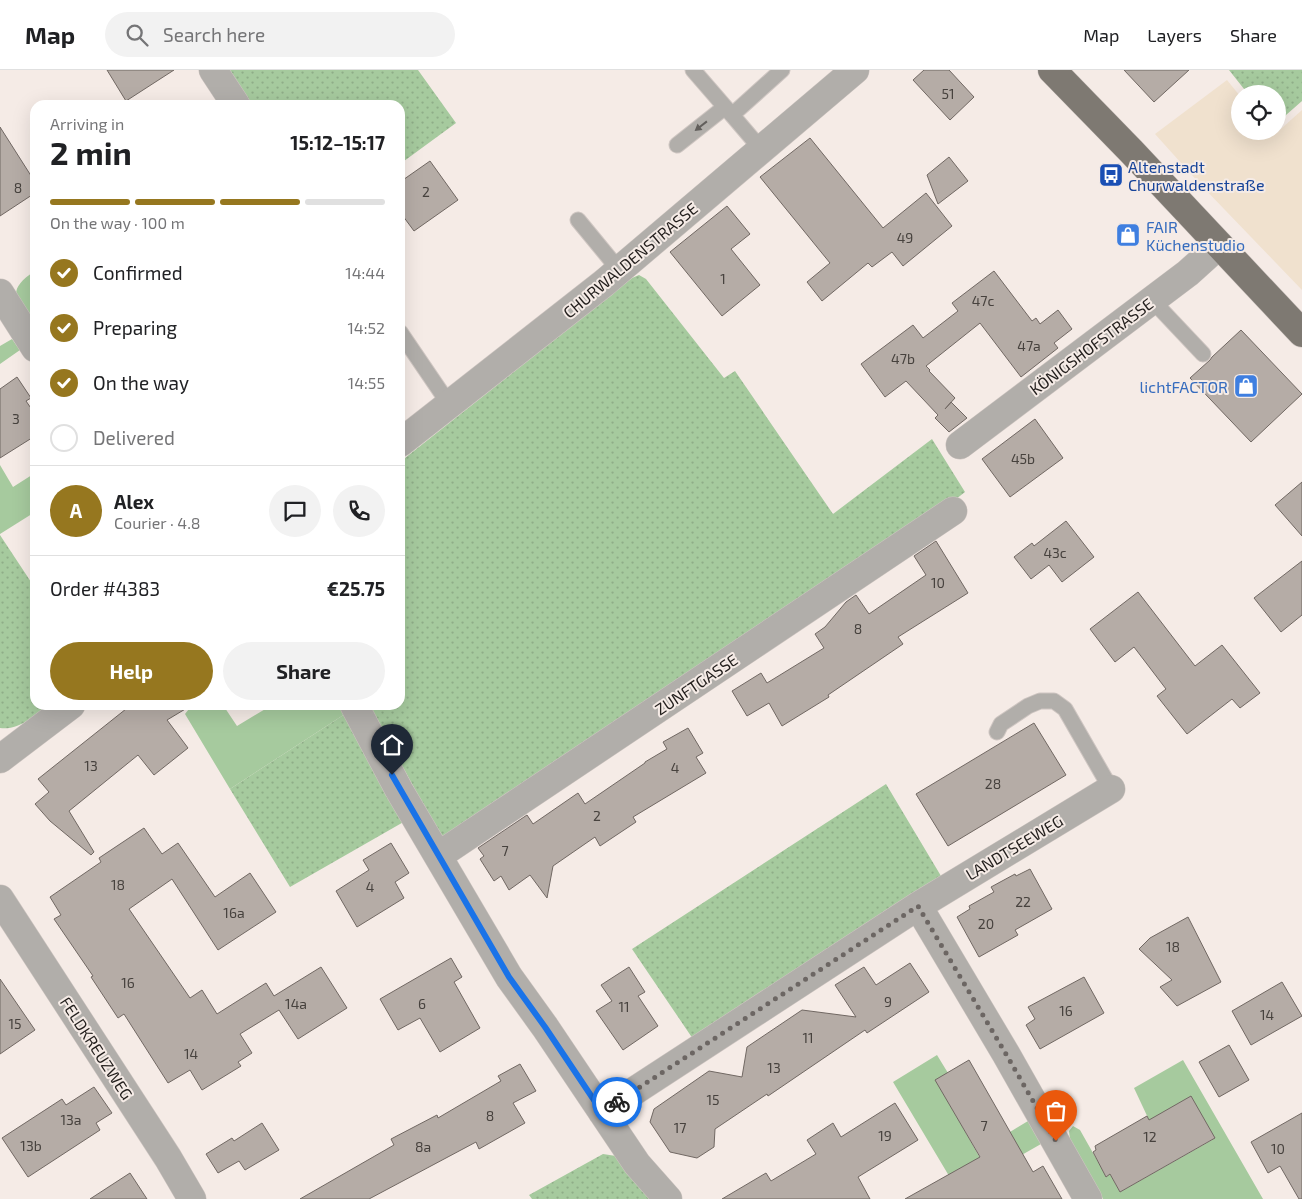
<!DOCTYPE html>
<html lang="en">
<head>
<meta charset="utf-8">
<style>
	body { margin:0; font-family:"Exo 2",sans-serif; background:#f2f2f2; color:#202124; height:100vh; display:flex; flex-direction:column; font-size:19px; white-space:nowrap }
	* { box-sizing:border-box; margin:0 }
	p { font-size:16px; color:#757577 }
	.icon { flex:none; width:28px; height:28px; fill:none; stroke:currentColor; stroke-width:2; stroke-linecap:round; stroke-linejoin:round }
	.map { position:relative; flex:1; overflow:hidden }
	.sheet { position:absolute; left:30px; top:30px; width:375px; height:610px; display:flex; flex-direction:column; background:#fff; border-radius:15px; box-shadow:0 5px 20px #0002 }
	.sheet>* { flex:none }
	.tools { position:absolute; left:1231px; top:15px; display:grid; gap:10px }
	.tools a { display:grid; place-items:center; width:55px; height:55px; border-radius:50%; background:#fff; box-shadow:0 5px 20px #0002; font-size:25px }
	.pin { position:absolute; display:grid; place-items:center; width:42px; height:42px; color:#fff; margin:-51px -21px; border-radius:50% 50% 50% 0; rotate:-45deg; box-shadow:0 0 5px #0007 }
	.pin .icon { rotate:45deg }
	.courier { position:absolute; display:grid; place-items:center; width:50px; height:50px; margin:-25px; border:4px solid #1a73e8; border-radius:50%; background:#fff; color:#222; box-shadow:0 1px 6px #0007 }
	.head em { font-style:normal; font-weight:700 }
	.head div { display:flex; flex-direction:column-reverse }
	.head { display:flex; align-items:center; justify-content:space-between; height:85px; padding:0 20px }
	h1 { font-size:32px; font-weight:700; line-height:38px }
	.bar { display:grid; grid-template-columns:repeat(4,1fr); gap:8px 5px; align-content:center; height:60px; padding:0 20px }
	.bar i { height:6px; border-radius:4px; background:#e0e0e0 }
	.bar .on { background:#96771f }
	.bar p { grid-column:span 4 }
	.line { display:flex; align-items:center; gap:12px; padding:0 20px; border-top:1px solid #e0e0e0 }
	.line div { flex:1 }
	.round { display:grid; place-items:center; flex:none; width:52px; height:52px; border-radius:26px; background:#f2f2f2 }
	ol { padding:0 20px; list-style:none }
	li { display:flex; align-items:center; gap:15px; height:55px }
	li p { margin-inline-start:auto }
	li .icon { padding:5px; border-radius:50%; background:#96771f; color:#fff; stroke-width:4 }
	li:last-child { color:#757577 }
	li i { width:28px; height:28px; border:2px solid #e0e0e0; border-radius:50% }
	.primary-button { display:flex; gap:10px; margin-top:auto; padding:10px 20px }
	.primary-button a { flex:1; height:58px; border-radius:30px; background:#96771f; color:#fff; font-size:20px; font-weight:700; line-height:58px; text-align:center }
	.primary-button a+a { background:#f2f2f2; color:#202124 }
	header { display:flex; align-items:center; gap:30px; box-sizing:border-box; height:70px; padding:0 25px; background:#fff; border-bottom:1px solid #e0e0e0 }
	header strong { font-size:24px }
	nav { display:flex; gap:28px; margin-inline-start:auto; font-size:18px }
	.search { width:350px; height:45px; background:#f2f2f2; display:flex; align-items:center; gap:12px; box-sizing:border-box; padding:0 18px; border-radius:28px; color:#757577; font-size:19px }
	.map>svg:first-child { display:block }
	.commercial { fill:#f0e1ce }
	.grass { fill:url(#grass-dots) }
	.garden { fill:#a6ca9e }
	.building { fill:#b5aca6; stroke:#716863 }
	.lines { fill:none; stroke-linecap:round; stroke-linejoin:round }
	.lane-casing { stroke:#cfc6c2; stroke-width:17 }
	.street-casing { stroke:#cfc6c2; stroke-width:29 }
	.primary-casing { stroke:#cfc6c2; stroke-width:29 }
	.lane { stroke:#b1aeaa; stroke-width:15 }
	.street { stroke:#b1aeaa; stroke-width:28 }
	.primary { stroke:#7e7972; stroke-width:28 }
	.oneway { fill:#625f5c }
	.done { stroke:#6c6663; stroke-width:5; stroke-dasharray:0 9 }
	.route { stroke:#1a73e8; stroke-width:6 }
	.labels { text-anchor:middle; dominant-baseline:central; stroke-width:4; stroke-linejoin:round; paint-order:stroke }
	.number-label { font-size:14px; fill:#47423e }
	.transit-label { font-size:16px; fill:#164399; stroke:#f5ebe6; text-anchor:start }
	.shop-label { font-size:16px; fill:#366cbe; stroke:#f5ebe6; text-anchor:start }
	.street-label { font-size:16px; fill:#221e1c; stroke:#f5ebe6 }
</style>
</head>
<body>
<header>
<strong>Map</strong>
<div class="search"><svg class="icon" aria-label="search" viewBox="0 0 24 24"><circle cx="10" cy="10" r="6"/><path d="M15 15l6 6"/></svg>Search here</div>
<nav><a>Map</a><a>Layers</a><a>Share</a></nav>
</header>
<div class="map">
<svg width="1302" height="1129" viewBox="0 0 1302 1129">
	<defs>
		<pattern id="grass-dots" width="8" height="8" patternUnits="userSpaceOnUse" patternTransform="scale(1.25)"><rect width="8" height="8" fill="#a6ca9e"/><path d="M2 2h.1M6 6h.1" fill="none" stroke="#8fad88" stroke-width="1.8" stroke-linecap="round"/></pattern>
	</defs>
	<rect width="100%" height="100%" fill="#f5ebe6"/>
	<!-- commercial -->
	<path class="commercial" d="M1227 10 1240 26V61H1269L1273 66 1302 40V220L1200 114 1155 64Z"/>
	<!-- grass -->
	<path class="grass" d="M226 0H418L456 53 400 94V35H250Z
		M1229 0H1302V31L1278 52V24H1248Z
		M639 205 646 209 724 308 735 301 833 444 932 369 965 422 951 433 443 767 437 761 406 703 368 635H400V392L632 208Z
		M0 465 35 518V635H50C36 645 18 661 0 658Z
		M345 644 407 750 290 817 230 719Z
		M886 714 941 806 693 969 632 879Z
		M603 1084 616 1086 656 1129H532L529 1125Z"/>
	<!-- garden -->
	<path class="garden" d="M35 201V258C19 233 2 222 35 201Z
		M12 269 20 280 0 294V276Z
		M0 395 13 417 35 403V442L0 464Z
		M192 635H223L237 656 272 635H340L345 644 230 719 185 644Z
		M937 985 948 1003 936 1010 980 1088 1010 1062 1028 1051 1041 1074 958 1121 893 1012Z
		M1183 990 1263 1129H1103L1070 1070 1069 1061 1073 1056 1080 1060 1106 1106 1110 1104 1120 1122 1212 1070 1149 1050 1134 1018Z"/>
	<!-- building -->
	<path class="building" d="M107 0H174L126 31Z
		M924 0H949L974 27 950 50 913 10Z
		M1124 0H1189L1154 32Z
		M0 57 35 112V123L0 146Z
		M810 68 883 158 926 123 952 156 903 196 892 182 872 197 868 193 822 231 807 212 830 193 760 107Z
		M949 87 968 111 938 134 927 105Z
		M430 91 458 130 414 161 400 142V112Z
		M727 136 750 164 731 179 760 215 722 246 670 182Z
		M994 201 1032 251 1036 248 1040 254 1058 240 1072 259 1054 273 1058 278 1021 307 980 253 926 296 930 300 929 301 955 328 945 339 951 332 967 348 949 362 935 348 938 345 906 311 885 327 861 294 913 255 923 268 958 241 952 233Z
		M1241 260 1302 324 1251 372 1190 308 1210 290 1212 287Z
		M17 307 31 328 26 331 35 344V366L0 388V319Z
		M1035 349 1063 388 1010 427 982 389Z
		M1302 412V466L1275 435Z
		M1066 451 1094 487 1062 512 1049 495 1031 509 1014 487 1032 473 1034 476Z
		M936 471 968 523 898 567 903 574 828 625 829 627 782 656 769 633 747 646 732 621 761 603 767 613 824 578 815 564 825 557 846 532 856 525 869 544 926 505 914 486Z
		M1302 491V545L1281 562 1254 528Z
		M1138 522 1195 596 1222 575 1260 623 1240 638 1232 629 1187 664 1157 626 1166 619 1134 577 1115 592 1090 559Z
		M131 635H192L167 650 188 678 154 705 138 685 69 741 94 782 91 785 50 751 35 734 49 722 38 709Z
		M1034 653 1066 705 948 776 916 724Z
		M688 658 703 683 696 687 706 703 633 747 636 752 600 776 595 767 553 796 547 828 530 805 509 820 501 806 494 811 480 789 484 786 478 778 527 745 533 754 578 723 585 734 645 693V692L667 679 663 672Z
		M144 758 162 784 178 773 215 827 250 803 276 842 218 880 172 809 129 839 190 928 202 920 217 944 266 913 274 926 321 897 347 938 298 969 279 940 240 964 252 983 238 992 241 996 202 1020 190 1000 168 1013 124 944 118 948 91 907 93 906 54 849 61 845 50 827 101 792 99 788Z
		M391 773 409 803 395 812 404 828 357 857 336 821 369 800 363 790Z
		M1030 799 1052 839 1015 860 1018 865 979 887 957 847 970 839 969 836 994 822 991 817 1015 804 1016 806Z
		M1188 847 1221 912 1177 936 1160 917 1172 910 1139 879 1150 868Z
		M451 888 462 907 454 912 480 958 440 982 420 948 398 960 380 929Z
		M910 893 929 922 867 963 865 960 768 1026 767 1024 715 1059 714 1077 697 1088 670 1082 650 1052 654 1039 709 1001 742 1007 747 977 802 940 856 947 835 915 864 897 876 915Z
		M629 897 645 922 638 926 658 956 623 980 596 941 612 931 601 915Z
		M1084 907 1104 943 1040 979 1026 955 1035 949 1028 937Z
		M0 909 35 960 0 984Z
		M1282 912 1302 946 1251 975 1232 941Z
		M1229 975 1249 1010 1219 1027 1199 992Z
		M969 990 1033 1102 1043 1096 1062 1129H905L980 1087 935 1010Z
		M520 994 536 1021 513 1033 525 1053 479 1079 476 1072 369 1129H300L394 1075 391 1069 437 1045 438 1048 501 1011 498 1006Z
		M94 1017 112 1043 96 1053 100 1060 28 1107 2 1068 62 1029 66 1035Z
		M1191 1026 1215 1068 1120 1122 1110 1104 1106 1107 1093 1082 1096 1080 1095 1076 1147 1046 1149 1050Z
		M895 1033 918 1070 858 1107 870 1129H722L766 1103 771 1111 816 1084 807 1070 833 1053 841 1067Z
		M1302 1043V1129H1299L1280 1096 1268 1103 1251 1072Z
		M262 1053 279 1080 245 1100 239 1091 218 1103 206 1084 232 1068 234 1071Z
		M130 1103 147 1129H90Z"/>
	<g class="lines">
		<defs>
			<path id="lane" d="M693 0 732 45 782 0
				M732 45 761 79
				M677 75 725 37
				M578 150 620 201
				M1152 230 1203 284
				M400 262 449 334
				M997 662 1001 654 1028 636 1040 631H1054L1065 639 1111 719"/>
			<path id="street" d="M213 0 236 35
				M0 223 35 278
				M400 373 604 213 855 0
				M960 375 1188 203 1219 175
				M354 635 399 720 509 907 545 957 637 1094 668 1129
				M0 689 71 635
				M438 786 953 441
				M0 829 168 1088 192 1129
				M918 836 1111 719
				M602 1042 918 836 1006 984 1088 1129"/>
			<path id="primary" d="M1052 0 1131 81 1302 263"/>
		</defs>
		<!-- lane casing -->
		<use href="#lane" class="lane-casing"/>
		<!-- street casing -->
		<use href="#street" class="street-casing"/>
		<!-- primary casing -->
		<use href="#primary" class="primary-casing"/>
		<!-- lane -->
		<use href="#lane" class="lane"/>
		<!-- street -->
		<use href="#street" class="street"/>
		<!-- primary -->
		<use href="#primary" class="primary"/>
	</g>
	<!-- one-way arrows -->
	<defs><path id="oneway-solid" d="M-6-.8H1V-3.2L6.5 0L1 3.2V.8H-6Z" transform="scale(1.25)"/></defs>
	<use class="oneway" href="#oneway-solid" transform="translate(701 56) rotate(142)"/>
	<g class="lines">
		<!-- done -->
		<path class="done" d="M617 1032 918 836 1006 984 1056 1071"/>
		<!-- route -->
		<path class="route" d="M392 705 509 907 545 957 602 1042 617 1032"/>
	</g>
	<!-- icons -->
	<defs>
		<symbol id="bus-square" viewBox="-11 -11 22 22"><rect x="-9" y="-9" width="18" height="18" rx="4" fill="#1a4fb4" stroke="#f5ebe6"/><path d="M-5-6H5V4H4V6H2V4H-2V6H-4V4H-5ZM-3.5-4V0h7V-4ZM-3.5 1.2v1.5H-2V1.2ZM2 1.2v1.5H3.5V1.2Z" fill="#fff"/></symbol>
		<symbol id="shop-square" viewBox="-11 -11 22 22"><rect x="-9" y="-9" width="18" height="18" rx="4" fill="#3f7fe0" stroke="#f5ebe6"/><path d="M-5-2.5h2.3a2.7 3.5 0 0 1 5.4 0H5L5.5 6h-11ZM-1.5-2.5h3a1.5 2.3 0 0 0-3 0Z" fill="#fff"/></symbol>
	</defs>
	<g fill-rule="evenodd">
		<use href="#bus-square" x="1097" y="91" width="28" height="28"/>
		<use href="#shop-square" x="1114" y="151" width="28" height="28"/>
		<use href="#shop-square" x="1232" y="302" width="28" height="28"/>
	</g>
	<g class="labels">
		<!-- number labels -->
		<g class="number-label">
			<text x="948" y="23">51</text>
			<text x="18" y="117">8</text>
			<text x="426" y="121">2</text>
			<text x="905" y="167">49</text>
			<text x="723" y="208">1</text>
			<text x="983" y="230">47c</text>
			<text x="1029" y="275">47a</text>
			<text x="903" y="288">47b</text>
			<text x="16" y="348">3</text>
			<text x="1023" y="388">45b</text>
			<text x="1055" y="482">43c</text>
			<text x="938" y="512">10</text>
			<text x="858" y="558">8</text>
			<text x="91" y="695">13</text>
			<text x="675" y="697">4</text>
			<text x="993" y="713">28</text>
			<text x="597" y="745">2</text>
			<text x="505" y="780">7</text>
			<text x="118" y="814">18</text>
			<text x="370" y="816">4</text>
			<text x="1023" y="831">22</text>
			<text x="234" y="842">16a</text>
			<text x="986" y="853">20</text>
			<text x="1173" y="876">18</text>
			<text x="128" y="912">16</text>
			<text x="888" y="931">9</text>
			<text x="296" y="933">14a</text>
			<text x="422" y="933">6</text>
			<text x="624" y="936">11</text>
			<text x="1066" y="940">16</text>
			<text x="1267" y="944">14</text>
			<text x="15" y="953">15</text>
			<text x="808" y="967">11</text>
			<text x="191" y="983">14</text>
			<text x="774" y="997">13</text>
			<text x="713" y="1029">15</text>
			<text x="490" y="1045">8</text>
			<text x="71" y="1049">13a</text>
			<text x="984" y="1055">7</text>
			<text x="680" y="1057">17</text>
			<text x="885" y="1065">19</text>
			<text x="1150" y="1066">12</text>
			<text x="31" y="1075">13b</text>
			<text x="423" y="1076">8a</text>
			<text x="1278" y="1078">10</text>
		</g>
		<!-- transit labels -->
		<g class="transit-label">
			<text x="1128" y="96">Altenstadt<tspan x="1128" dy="18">Churwaldenstraße</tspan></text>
		</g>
		<!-- shop labels -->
		<g class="shop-label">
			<text x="1146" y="156">FAIR<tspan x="1146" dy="18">Küchenstudio</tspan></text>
			<text x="1228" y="316" text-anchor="end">lichtFACTOR</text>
		</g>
		<!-- street labels -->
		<g class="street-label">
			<text transform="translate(630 190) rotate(-40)">CHURWALDENSTRASSE</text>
			<text transform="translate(1091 276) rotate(-37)">KÖNIGSHOFSTRASSE</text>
			<text transform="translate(696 614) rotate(-34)">ZUNFTGASSE</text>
			<text transform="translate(1014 777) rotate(-31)">LANDTSEEWEG</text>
			<text transform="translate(97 978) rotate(57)">FELDKREUZWEG</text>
		</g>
	</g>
</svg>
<div class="tools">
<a><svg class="icon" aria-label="locate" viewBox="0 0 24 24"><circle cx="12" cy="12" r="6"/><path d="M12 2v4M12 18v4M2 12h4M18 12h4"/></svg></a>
</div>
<div class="pin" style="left:1056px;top:1071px;background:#ea580c"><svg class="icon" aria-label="bag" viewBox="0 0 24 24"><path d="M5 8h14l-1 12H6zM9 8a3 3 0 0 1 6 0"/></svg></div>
<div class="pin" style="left:392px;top:705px;background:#1f2937"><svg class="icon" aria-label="home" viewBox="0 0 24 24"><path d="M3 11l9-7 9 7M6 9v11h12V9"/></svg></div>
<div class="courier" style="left:617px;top:1032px"><svg class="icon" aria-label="bike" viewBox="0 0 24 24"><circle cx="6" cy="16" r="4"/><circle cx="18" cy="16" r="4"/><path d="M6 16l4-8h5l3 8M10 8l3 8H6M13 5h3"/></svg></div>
<section class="sheet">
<div class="head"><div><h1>2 min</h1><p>Arriving in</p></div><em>15:12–15:17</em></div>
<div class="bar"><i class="on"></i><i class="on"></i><i class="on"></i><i></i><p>On the way · 100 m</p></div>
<ol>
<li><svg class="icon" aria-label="check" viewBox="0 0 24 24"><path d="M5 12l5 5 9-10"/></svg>Confirmed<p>14:44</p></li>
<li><svg class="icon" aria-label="check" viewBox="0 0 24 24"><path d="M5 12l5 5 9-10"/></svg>Preparing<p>14:52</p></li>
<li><svg class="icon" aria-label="check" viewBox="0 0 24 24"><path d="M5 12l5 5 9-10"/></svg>On the way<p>14:55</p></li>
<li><i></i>Delivered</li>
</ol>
<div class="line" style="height:90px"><b class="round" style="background:#96771f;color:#fff">A</b><div><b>Alex</b><p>Courier · 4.8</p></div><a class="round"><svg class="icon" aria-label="chat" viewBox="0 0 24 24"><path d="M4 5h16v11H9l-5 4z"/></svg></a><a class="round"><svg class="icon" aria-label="phone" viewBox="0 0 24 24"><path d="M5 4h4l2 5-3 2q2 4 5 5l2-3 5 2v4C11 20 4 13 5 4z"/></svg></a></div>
<div class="line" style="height:65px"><div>Order #4383</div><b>€25.75</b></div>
<div class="primary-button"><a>Help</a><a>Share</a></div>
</section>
</div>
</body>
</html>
